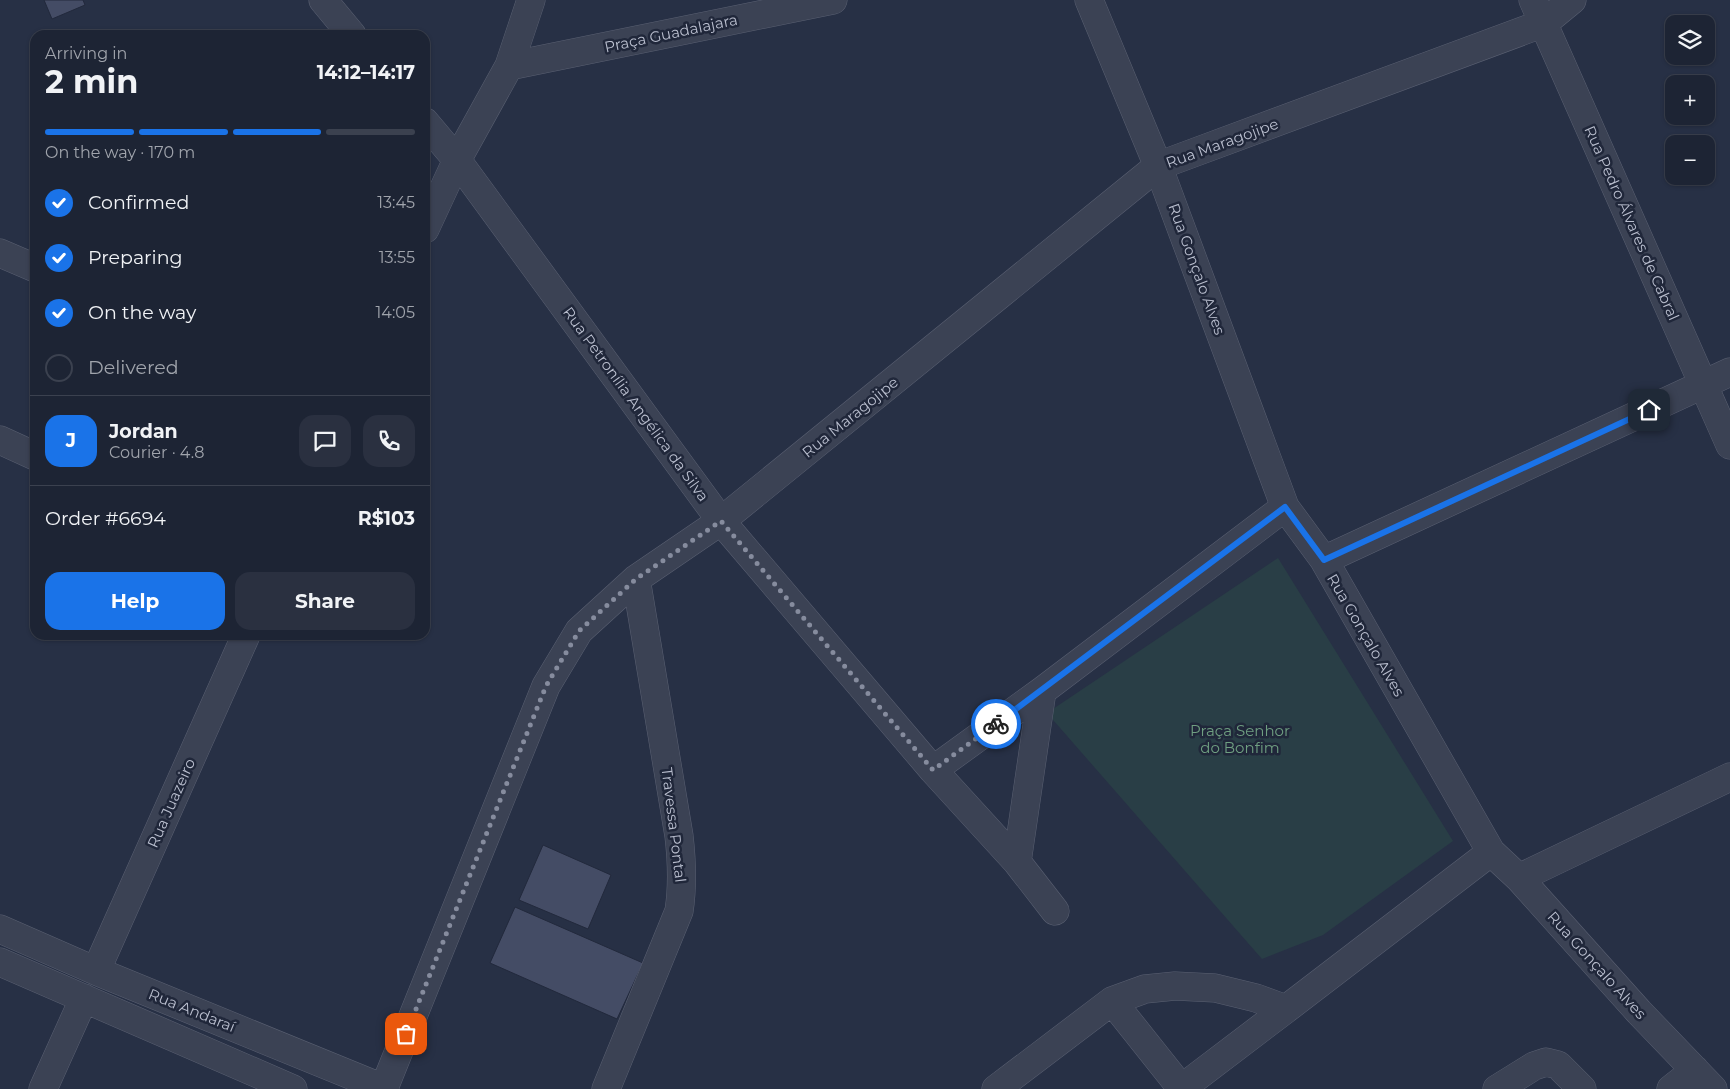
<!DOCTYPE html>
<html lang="en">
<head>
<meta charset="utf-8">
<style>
	body { margin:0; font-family:Montserrat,sans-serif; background:#2a3040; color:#f1f3f6; height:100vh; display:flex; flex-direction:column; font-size:19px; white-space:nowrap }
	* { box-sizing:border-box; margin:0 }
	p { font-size:16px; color:#a0a4ac }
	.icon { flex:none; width:28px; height:28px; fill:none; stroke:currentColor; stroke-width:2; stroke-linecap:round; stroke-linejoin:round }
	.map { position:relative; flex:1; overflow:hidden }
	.side { position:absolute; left:30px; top:30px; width:400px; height:610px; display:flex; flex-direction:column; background:#1d2434; border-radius:15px; box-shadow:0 1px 4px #0004,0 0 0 1px #3b414f }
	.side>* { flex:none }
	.buttons { position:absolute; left:1665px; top:15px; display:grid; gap:10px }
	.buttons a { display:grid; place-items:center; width:50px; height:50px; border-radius:10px; background:#1d2434; box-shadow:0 1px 4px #0004,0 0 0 1px #3b414f; font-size:25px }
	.pin { position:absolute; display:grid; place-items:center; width:42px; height:42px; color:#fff; margin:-21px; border-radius:10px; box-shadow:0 2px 8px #0006 }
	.courier { position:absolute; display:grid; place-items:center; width:50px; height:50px; margin:-25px; border:4px solid #1a73e8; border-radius:50%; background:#fff; color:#222; box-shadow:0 1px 6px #0007 }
	.headline em { font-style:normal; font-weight:700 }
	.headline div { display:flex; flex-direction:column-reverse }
	.headline { display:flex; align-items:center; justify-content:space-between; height:85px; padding:0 15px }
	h1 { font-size:32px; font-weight:700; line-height:38px }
	.bar { display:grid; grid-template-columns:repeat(4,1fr); gap:8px 5px; align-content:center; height:60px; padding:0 15px }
	.bar i { height:6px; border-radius:4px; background:#3b414f }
	.bar .active { background:#1a73e8 }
	.bar p { grid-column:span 4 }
	.line { display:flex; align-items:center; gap:12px; padding:0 15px; border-top:1px solid #3b414f }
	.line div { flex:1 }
	.round { display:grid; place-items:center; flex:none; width:52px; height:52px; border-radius:15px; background:#2a3040 }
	ol { padding:0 15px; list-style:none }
	li { display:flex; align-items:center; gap:15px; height:55px }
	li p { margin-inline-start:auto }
	li .icon { padding:5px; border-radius:50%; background:#1a73e8; color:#fff; stroke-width:4 }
	li:last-child { color:#a0a4ac }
	li i { width:28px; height:28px; border:2px solid #3b414f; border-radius:50% }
	.button { display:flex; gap:10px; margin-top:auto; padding:10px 15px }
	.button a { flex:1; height:58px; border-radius:15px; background:#1a73e8; color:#fff; font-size:20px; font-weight:700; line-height:58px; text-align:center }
	.button a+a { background:#2a3040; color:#f1f3f6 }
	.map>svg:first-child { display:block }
	.green { fill:#293e46 }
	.building { fill:#444c65; stroke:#22293c }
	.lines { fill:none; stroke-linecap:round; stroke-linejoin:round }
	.minor-casing { stroke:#5a6072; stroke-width:29 }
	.minor { stroke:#3b4254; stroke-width:28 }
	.done { stroke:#868c9e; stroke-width:5; stroke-dasharray:0 9 }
	.route { stroke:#1a73e8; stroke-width:6 }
	.labels { text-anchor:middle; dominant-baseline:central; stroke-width:5; stroke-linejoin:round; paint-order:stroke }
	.street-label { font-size:15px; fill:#b9bece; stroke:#20273a }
	.park-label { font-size:15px; fill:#6f9f81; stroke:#20273a }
</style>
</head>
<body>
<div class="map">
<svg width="1730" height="1089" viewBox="0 0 1730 1089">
	<rect width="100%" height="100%" fill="#273045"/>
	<!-- green -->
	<path class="green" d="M1278 558 1453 841 1323 935 1262 959 1047 713Z"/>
	<!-- building -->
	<path class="building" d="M44 0H83L85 5 52 19Z
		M543 845 611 875 588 929 519 900Z
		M515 907 643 963 617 1019 490 963Z"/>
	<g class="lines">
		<defs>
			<path id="minor" d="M323 0 352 35
				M1089 0 1158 166 1285 507 1324 560 1491 852 1519 878 1639 1012 1713 1089
				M1533 0 1730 445
				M509 66 833 0
				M425 122 457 160 721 521 933 770 1017 862 1055 911
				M425 229 457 160 509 66 531 0
				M0 253 35 268
				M0 440 35 456
				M1324 560 1730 372
				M933 770 1042 691 1285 507
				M1017 862 1042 691
				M1519 878 1730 777
				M0 929 96 971 385 1089
				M0 962 293 1089
				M96 971 246 635
				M1112 1001 1182 1089
				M384 1088 546 686 579 631 636 579 721 521 1158 166 1544 23 1572 0
				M1182 1088 1286 1009
				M43 1089 84 998
				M606 1089 679 911C683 885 682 862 679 836L636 579
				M996 1089 1112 1001 1145 989 1175 986 1215 988 1256 998 1286 1009 1491 852
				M1497 1089 1534 1066 1546 1062 1558 1065 1582 1089
				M1671 1089 1695 1070"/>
		</defs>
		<!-- minor casing -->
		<use href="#minor" class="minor-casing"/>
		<!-- minor -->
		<use href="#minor" class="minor"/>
	</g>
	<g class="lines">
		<!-- done -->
		<path class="done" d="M406 1034 546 686 579 631 636 579 721 521 933 770 996 724"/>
		<!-- route -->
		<path class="route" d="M996 724 1285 507 1324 560 1649 410"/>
	</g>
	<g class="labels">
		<!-- street labels -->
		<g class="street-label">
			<text transform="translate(671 33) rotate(-12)">Praça Guadalajara</text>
			<text transform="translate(1222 143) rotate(-20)">Rua Maragojipe</text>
			<text transform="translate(1632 223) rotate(66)">Rua Pedro Álvares de Cabral</text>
			<text transform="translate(1197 269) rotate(70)">Rua Gonçalo Alves</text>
			<text transform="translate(636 404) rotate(54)">Rua Petronília Angélica da Silva</text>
			<text transform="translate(850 417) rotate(-39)">Rua Maragojipe</text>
			<text transform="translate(1366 635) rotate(60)">Rua Gonçalo Alves</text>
			<text transform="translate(171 803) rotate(-66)">Rua Juazeiro</text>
			<text transform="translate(674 825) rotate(83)">Travessa Pontal</text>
			<text transform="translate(1597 965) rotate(48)">Rua Gonçalo Alves</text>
			<text transform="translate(192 1010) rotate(22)">Rua Andaraí</text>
		</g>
		<!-- park labels -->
		<g class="park-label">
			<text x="1240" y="730">Praça Senhor<tspan x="1240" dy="17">do Bonfim</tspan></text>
		</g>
	</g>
</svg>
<div class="buttons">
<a><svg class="icon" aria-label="layers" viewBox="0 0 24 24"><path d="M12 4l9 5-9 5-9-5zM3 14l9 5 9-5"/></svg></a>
<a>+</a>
<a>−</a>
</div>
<div class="pin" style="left:406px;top:1034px;background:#ea580c"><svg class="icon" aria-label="bag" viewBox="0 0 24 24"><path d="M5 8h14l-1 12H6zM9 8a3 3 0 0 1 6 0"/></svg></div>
<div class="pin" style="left:1649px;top:410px;background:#1f2937"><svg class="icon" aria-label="home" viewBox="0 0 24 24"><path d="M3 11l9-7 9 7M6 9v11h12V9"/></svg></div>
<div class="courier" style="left:996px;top:724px"><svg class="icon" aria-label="bike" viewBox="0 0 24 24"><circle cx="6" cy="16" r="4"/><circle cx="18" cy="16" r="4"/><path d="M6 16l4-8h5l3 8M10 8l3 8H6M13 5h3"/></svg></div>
<section class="side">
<div class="headline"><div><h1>2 min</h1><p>Arriving in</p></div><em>14:12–14:17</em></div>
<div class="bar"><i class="active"></i><i class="active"></i><i class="active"></i><i></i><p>On the way · 170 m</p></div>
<ol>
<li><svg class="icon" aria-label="check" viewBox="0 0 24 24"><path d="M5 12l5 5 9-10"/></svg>Confirmed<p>13:45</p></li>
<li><svg class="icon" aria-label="check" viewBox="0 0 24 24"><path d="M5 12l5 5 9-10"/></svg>Preparing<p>13:55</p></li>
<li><svg class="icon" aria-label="check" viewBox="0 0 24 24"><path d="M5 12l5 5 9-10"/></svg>On the way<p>14:05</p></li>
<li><i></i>Delivered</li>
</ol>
<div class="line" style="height:90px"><b class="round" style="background:#1a73e8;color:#fff">J</b><div><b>Jordan</b><p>Courier · 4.8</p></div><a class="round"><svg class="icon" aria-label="chat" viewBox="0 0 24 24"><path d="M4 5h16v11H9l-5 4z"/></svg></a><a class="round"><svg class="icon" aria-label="phone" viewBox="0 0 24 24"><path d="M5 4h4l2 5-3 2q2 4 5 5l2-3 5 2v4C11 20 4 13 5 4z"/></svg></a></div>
<div class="line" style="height:65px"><div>Order #6694</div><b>R$103</b></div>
<div class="button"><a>Help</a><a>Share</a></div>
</section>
</div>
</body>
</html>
